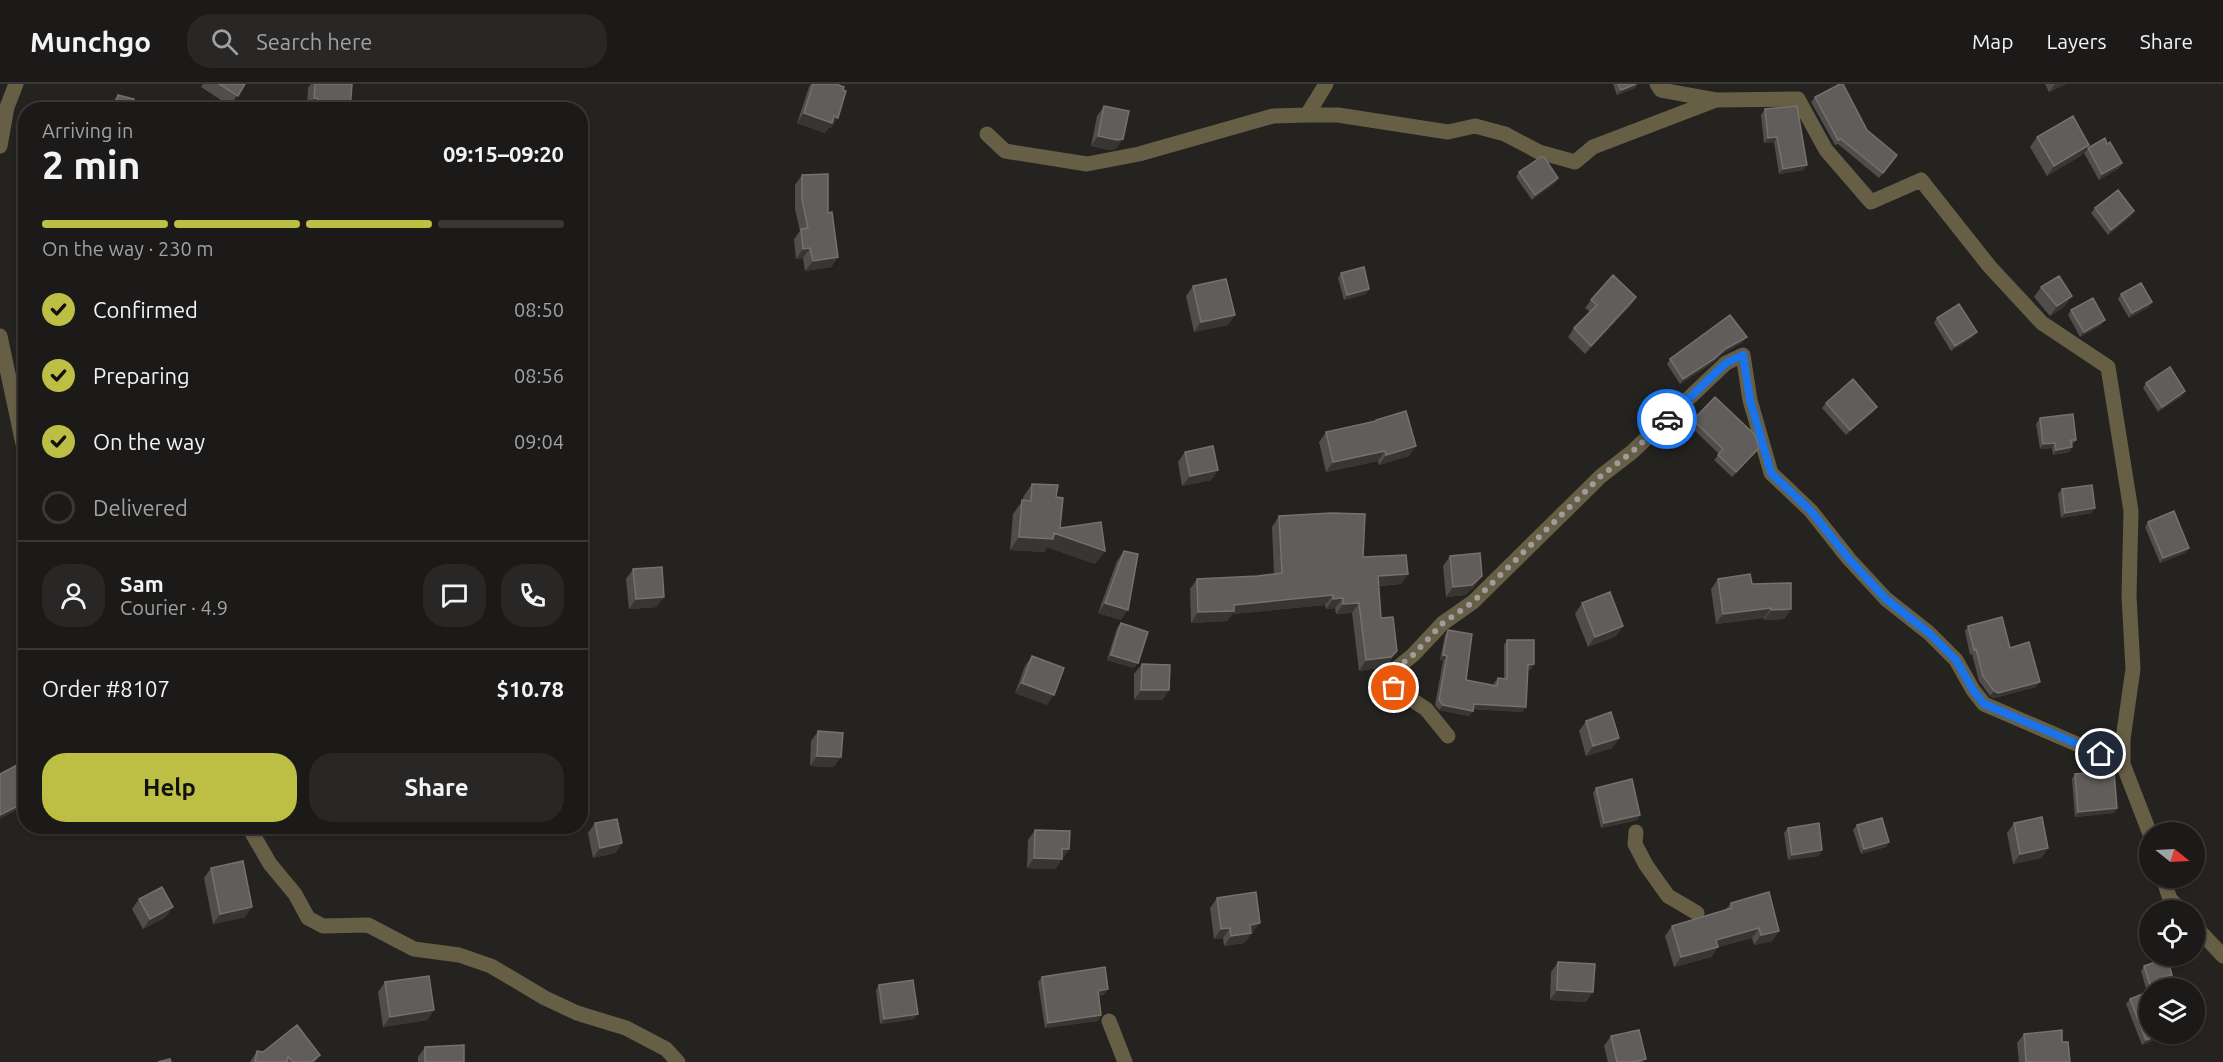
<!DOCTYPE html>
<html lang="en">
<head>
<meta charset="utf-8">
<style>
	body { margin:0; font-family:Ubuntu,sans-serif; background:#292725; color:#f1f3f6; height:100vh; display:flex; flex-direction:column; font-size:22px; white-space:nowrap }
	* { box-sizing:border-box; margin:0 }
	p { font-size:20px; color:#a0a1a2 }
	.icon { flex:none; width:33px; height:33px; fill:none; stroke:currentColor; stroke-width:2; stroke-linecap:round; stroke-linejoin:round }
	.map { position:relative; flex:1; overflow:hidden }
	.details { position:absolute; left:18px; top:18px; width:570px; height:732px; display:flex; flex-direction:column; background:#1c1a18; border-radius:24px; box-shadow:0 2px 4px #0004,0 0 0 2px #3a3837 }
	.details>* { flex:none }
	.needle { width:39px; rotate:108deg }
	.fabs { position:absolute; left:2139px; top:738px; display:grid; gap:12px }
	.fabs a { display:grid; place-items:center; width:66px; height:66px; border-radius:50%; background:#1c1a18; box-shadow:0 2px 4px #0004,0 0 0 2px #3a3837; font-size:30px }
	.pin { position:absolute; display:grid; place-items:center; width:51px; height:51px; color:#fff; margin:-26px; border:3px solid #fff; border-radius:50%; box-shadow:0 2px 6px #0007 }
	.courier { position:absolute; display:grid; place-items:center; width:60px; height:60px; margin:-30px; border:4px solid #1a73e8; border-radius:50%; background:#fff; color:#222; box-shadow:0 2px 8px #0007 }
	.headline em { font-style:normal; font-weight:700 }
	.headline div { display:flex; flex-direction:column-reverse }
	.headline { display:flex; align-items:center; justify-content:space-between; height:102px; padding:0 24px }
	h1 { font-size:39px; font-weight:700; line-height:45px }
	.bar { display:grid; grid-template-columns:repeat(4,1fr); gap:9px 6px; align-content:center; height:72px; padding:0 24px }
	.bar i { height:8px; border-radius:4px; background:#3a3837 }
	.bar .active { background:#bcbf43 }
	.bar p { grid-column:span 4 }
	.line { display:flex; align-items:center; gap:15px; padding:0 24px; border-top:2px solid #3a3837 }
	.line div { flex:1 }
	.round { display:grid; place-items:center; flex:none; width:63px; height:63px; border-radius:24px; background:#292725 }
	ol { padding:0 24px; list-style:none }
	li { display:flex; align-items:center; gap:18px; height:66px }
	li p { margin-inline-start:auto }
	li .icon { padding:6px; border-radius:50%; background:#bcbf43; color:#111; stroke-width:4 }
	li:last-child { color:#a0a1a2 }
	li i { width:33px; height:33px; border:3px solid #3a3837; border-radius:50% }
	.action { display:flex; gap:12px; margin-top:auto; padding:12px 24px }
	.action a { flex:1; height:69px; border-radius:24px; background:#bcbf43; color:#111; font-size:24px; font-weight:700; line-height:69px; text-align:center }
	.action a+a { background:#292725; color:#f1f3f6 }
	header { display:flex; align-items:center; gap:36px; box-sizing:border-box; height:84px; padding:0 30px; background:#1c1a18; border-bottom:2px solid #3a3837 }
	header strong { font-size:28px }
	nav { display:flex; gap:33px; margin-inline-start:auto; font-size:21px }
	.search { width:420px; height:54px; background:#292725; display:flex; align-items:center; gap:15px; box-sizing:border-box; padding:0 21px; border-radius:24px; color:#a0a1a2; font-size:22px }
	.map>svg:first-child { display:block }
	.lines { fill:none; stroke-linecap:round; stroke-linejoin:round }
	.minor { stroke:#675e46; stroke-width:15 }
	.wall { fill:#504d4b }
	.shaded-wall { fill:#383633 }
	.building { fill:#605d5b; stroke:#74716f; stroke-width:1.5 }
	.done { stroke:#9f9d9c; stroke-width:6; stroke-dasharray:0 10.8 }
	.route { stroke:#1a73e8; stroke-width:8 }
</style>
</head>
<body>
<header>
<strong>Munchgo</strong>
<div class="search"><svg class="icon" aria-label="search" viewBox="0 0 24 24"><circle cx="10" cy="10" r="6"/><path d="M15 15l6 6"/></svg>Search here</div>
<nav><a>Map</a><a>Layers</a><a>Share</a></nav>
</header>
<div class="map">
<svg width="2223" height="978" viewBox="0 0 2223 978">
	<rect width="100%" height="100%" fill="#252320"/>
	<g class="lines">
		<!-- minor -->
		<path class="minor" d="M1657 0 1661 6 1716 16 1798 15 1826 66 1871 118 1921 96 1990 183 2042 239 2108 283 2131 427 2129 512 2133 585 2123 655V680L2150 750
			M1307 31H1338L1448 48 1475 42 1505 50 1539 68 1575 78 1593 63 1716 16
			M987 50 1005 67 1087 80 1139 70 1273 32 1307 31 1326 0
			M0 62 7 23 16 0
			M0 252 26 374
			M1448 652 1426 625 1394 604 1392 588 1413 571 1443 539 1473 518 1601 392 1632 368 1726 279 1743 271 1750 316 1771 389 1811 427 1849 475 1886 515 1929 549 1956 576 1973 606 1984 620 2123 680
			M248 742 270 780 295 810 308 834 323 842 368 841 414 865 459 871 491 882 545 914 577 929 626 944 666 965 678 978
			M1636 748 1635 760 1646 781 1668 812 1697 829
			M2163 794 2170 815 2181 826
			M2194 841 2223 872
			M1109 937 1125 978"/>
	</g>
	<!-- wall -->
	<path class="wall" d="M203 0H245L230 22 201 3Z
		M311 0H352L349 26H311L307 24 308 4Z
		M811 0H836L831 44 829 43 825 49 797 39 809 3Z
		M1613 0H1638L1635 4 1617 11Z
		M2045 0H2066L2049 8Z
		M118 11 133 26H105L109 20H111Z
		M1815 13 1867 46 1894 76 1879 94 1838 60 1835 61 1811 18Z
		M1104 22 1116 65 1110 66 1091 62 1097 32Z
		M1765 25 1804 86 1779 90 1774 58 1764 59 1761 31Z
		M2037 53 2082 71 2047 92 2030 63Z
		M2107 60 2122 79 2119 84 2099 96 2084 69 2088 64Z
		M1519 88 1558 94 1555 99 1532 116 1516 93Z
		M802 91 828 129 838 173 831 183 805 187 803 174 796 175 794 155 800 147 795 125V101Z
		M2095 124 2131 132 2108 151 2091 129Z
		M1341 189 1369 205 1366 210 1344 216 1338 194Z
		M1193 202 1228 241 1194 248 1186 212Z
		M2041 203 2065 222 2050 232 2034 213Z
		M2121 210 2152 218 2149 223 2129 234 2118 215Z
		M1636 213 1631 221 1585 270 1568 253 1574 244 1590 228 1585 224 1591 216Z
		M2071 226 2105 236 2101 241 2080 253 2068 231Z
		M1937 234 1973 253 1951 267 1934 239Z
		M1743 258 1722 270 1711 280 1680 300 1667 280 1670 275Z
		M2146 299 2185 307 2182 312 2158 328 2143 304Z
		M1826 319 1877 323 1873 328 1846 351 1822 324Z
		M2040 334 2076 356 2072 361V363L2069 368 2053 371 2052 364 2040 365 2036 340Z
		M1376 336 1409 372 1379 381 1378 377 1326 388 1319 358 1326 348 1375 338Z
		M1693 336 1755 369 1732 393 1714 376 1719 370 1689 341Z
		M1185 368 1218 386 1211 396 1182 402 1178 378Z
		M1032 400 1056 413 1060 444 1105 467 1095 480 1047 463 1044 468 1010 466 1013 430 1023 416V413Z
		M2062 405 2095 424 2091 429 2061 434 2058 410Z
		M1279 432 1363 473 1408 490 1401 500 1379 502 1381 534 1397 567 1390 577 1384 583 1359 587 1352 529 1336 530 1335 524 1326 525 1325 521 1232 530 1227 537 1191 539 1190 505 1197 495 1257 492 1274 490 1272 443Z
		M2148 438 2189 464 2185 469 2160 479 2145 443Z
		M1124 467 1121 536 1098 529 1117 477Z
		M1450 472 1475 502 1465 511 1446 513 1443 482Z
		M633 485 657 523 629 525 626 495Z
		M1718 495 1752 500 1791 525 1784 535 1764 536V534L1716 540 1711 505Z
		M1582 519 1623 542 1616 552 1588 563 1575 530Z
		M1121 539 1134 584 1107 576 1117 544Z
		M1968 542 2010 564 2036 603 1994 614 1990 612 1979 597 1972 570 1970 571 1965 547Z
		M1448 546 1466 596 1494 602V599L1498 594H1504V561L1507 556 1531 586H1528L1526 623 1522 628 1473 625 1469 632 1439 626 1435 621 1443 577 1440 576 1445 551Z
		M1032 572 1047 621 1015 609 1025 582Z
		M1142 580 1169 606 1162 616H1134V590Z
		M1586 637 1619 654 1612 664 1586 672 1579 647Z
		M818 647 834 683 810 682 811 657Z
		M2075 690 2117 724 2114 729 2075 733 2072 695Z
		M1596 704 1640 731 1637 736 1601 744 1593 709Z
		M595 739 622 759 615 769 593 774 588 749Z
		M2014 739 2048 764 2041 774 2013 780 2007 749Z
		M1857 741 1886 763 1861 770 1853 746Z
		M1788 744 1819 772 1788 776 1784 749Z
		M1035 746 1069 765 1055 785 1027 784 1028 756Z
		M211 784 245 833 213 840 204 794Z
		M1217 814 1253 849 1251 850 1244 859 1224 862 1223 854 1214 855 1210 824Z
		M139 815 166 833 143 845 132 825Z
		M1731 819 1779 847 1772 857 1754 861 1752 854 1718 863 1711 873 1674 883 1665 852 1672 842 1725 826Z
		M1558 878 1586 918 1550 916 1551 888Z
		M2144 882 2169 896 2165 897 2168 904H2150V950H2165L2164 952 2142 961 2126 920 2130 915 2147 908 2141 887Z
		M1042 893 1105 910 1099 912 1101 931 1098 937 1045 944 1038 898Z
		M385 898 434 926 427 936 383 943 378 908Z
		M879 901 914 935 880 940 876 906Z
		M2024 950 2062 958 2070 978H2019L2017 959Z
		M1611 952 1644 978H1608L1604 962Z
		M425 963 464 978H418V973Z
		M257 967 263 968 320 971 315 978H250Z"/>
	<!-- shaded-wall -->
	<path class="shaded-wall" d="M1636 0H1638L1635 4 1617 11 1621 6Z
		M2055 0H2066L2049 8Z
		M314 14 318 15 311 25 307 24Z
		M317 23 349 26H316Z
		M804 29 834 32 838 34 831 44 829 43 825 49 797 39Z
		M1098 52 1123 55 1116 65 1110 66 1091 62Z
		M1777 53 1774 58 1764 59 1768 54Z
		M2089 61 2082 71 2047 92 2054 82Z
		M2122 79 2119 84 2099 96 2102 90Z
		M1807 81 1804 86 1779 90 1783 85Z
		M1558 94 1555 99 1532 116 1535 111Z
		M2134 127 2131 132 2108 151 2111 146Z
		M810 164 803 174 796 175 803 165Z
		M838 173 831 183 805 187 813 177Z
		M1369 205 1366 210 1344 216 1347 211Z
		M2072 212 2065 222 2050 232 2057 222Z
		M1636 213 1631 221 1585 270 1591 262Z
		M2152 218 2149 223 2129 234 2132 229Z
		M1235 231 1228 241 1194 248 1201 238Z
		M2105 236 2101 241 2080 253 2084 248Z
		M1977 248 1973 253 1951 267 1955 262Z
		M1747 253 1743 258 1722 270 1711 280 1680 300 1683 295 1725 265Z
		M2185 307 2182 312 2158 328 2162 323Z
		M1877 323 1873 328 1846 351 1850 346Z
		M2055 359 2052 364 2040 365 2043 360Z
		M1416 362 1409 372 1379 381 1386 371Z
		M2072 363 2069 368 2053 371 2056 366Z
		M1759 364 1755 369 1732 393 1736 388Z
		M1385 367 1378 377 1326 388 1333 378Z
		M1218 386 1211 396 1182 402 1190 392Z
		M2095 424 2091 429 2061 434 2065 429Z
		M1054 449 1105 467 1095 480 1047 463 1044 468 1010 466 1019 453Z
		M2189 464 2185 469 2160 479 2163 474Z
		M1408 490 1401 500 1371 502 1378 492Z
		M1482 492 1475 502 1465 511 1446 513 1453 503Z
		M1333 511 1325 521 1232 530 1227 537 1191 539 1198 528 1234 521Z
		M664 513 657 523 629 525 636 515Z
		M1343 514 1335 524 1326 525 1333 515Z
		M1105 519 1128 526 1121 536 1098 529Z
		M1359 519 1352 529 1336 530 1343 520Z
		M1771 524 1764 534 1716 540 1723 530Z
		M1791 525 1784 535 1764 536 1771 526Z
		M1623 542 1616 552 1588 563 1595 553Z
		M1397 567 1390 577 1384 583 1359 587 1366 576Z
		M1111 571 1138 579 1134 584 1107 576Z
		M1443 571 1447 572 1443 577 1440 576Z
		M1534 580 1531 586H1525L1528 581Z
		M2040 598 2036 603 1994 614 1990 612 1994 607Z
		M1022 599 1054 611 1047 621 1015 609Z
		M1141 606H1169L1162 616H1134Z
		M1474 620 1526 623 1522 628 1471 625Z
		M1443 621 1473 627 1469 632 1439 626Z
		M1619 654 1612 664 1586 672 1593 662Z
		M817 672 841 673 834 683 810 682Z
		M26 718V721L0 735V731Z
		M2117 724 2114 729 2075 733 2078 728Z
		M1640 731 1637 736 1601 744 1604 739Z
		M1889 758 1886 763 1861 770 1864 765Z
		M622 759 615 769 593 774 600 764Z
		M2048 764 2041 774 2013 780 2020 770Z
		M1062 765H1069L1055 785 1027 784 1034 774Z
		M1822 766 1819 772 1788 776 1792 771Z
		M173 823 166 833 143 845 150 835Z
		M252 823 245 833 213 840 220 830Z
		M1260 839 1244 859 1224 862 1231 852 1250 841Z
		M1230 844 1223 854 1214 855 1221 845Z
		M1759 844 1752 854 1718 863 1711 873 1674 883 1681 873 1716 856Z
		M1779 847 1772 857 1754 861 1761 851Z
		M2172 891 2169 896 2161 898 2164 893Z
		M1108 905 1105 910 1094 912 1098 907Z
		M1557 906 1593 908 1586 918 1550 916Z
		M434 926 427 936 383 943 390 933Z
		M918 930 914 935 880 940 884 935Z
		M1101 931 1098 937 1045 944 1048 939Z
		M2161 950H2165L2164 952 2142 961 2146 956Z"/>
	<!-- building -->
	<path class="building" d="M219 0H245L238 12Z
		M315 0H352L350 25 317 23 318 15 314 14Z
		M813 0H836L844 3 843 6 846 7 838 34 834 32 832 39 804 29Z
		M1618 0H1636L1621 6Z
		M1840 0H1843L1867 46 1897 71 1883 89 1841 55 1838 56 1815 13Z
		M118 11 134 15 132 25 133 26H108L109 20 115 21Z
		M1104 22 1129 27 1123 55 1117 56 1098 52Z
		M1797 22 1807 81 1783 85 1777 53 1768 54 1765 25Z
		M2073 32 2089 61 2054 82 2037 53Z
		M2105 54 2107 60 2110 58 2122 79 2102 90 2088 64Z
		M1541 73H1544L1558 94 1535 111 1519 88Z
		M828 90V129L832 128 838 173 813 177 810 164 803 165 801 145 808 144 802 115V91Z
		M2118 106 2134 127 2111 146 2095 124Z
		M1364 183 1369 205 1347 211 1341 189Z
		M1613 191 1636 213 1591 262 1574 244 1597 221 1591 216Z
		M2059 192 2072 212 2057 222 2041 203Z
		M1226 195 1235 231 1201 238 1193 202Z
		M2141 199 2152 218 2132 229 2121 210Z
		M2093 214 2105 236 2084 248 2071 226Z
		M1959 220 1977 248 1955 262 1937 234Z
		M1730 231 1747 253 1725 265 1714 275 1683 295 1670 275Z
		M2170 283 2185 307 2162 323 2146 299Z
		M1853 295 1877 323 1850 346 1826 319Z
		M1715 313 1755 351 1759 364 1736 388 1718 371 1723 365 1693 336Z
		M1406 327 1416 362 1386 371 1385 367 1333 378 1326 348 1376 337V336Z
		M2073 330 2076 356H2071L2072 363 2056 366 2055 359 2043 360 2040 334Z
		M1213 362 1218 386 1190 392 1185 368Z
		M1032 400 1058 401 1056 413 1063 414 1060 444 1101 438 1105 467 1054 449 1053 455 1019 453 1022 416 1031 417Z
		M2092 401 2095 424 2065 429 2062 405Z
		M2174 427 2189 464 2163 474 2148 438Z
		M1331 429 1365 430 1363 473 1406 471 1408 490 1378 492 1381 534 1393 533 1397 567 1391 573 1366 576 1359 519 1343 520V514L1333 515V511L1234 521V527L1198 528 1197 495 1257 492 1282 489 1279 432Z
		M1124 467 1138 470 1128 526 1105 519Z
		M1480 469 1482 492 1472 501 1453 503 1450 472Z
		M662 483 664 513 636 515 633 485Z
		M1750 490 1752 500 1791 499V525L1771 526V524L1723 530 1718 495Z
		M1610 508 1623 542 1595 553 1582 519Z
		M2002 533 2010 564 2029 558 2040 598 1998 609 1994 607 1983 592 1976 565 1974 566 1968 542Z
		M1121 539 1148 548 1138 579 1111 571Z
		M1448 546 1472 550 1466 596 1497 602 1498 594 1507 595V556H1534V580L1528 581 1526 623 1474 620 1473 627 1443 621 1439 616 1447 572 1443 571Z
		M1032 572 1064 584 1054 611 1022 599Z
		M1142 580 1170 581 1169 606H1141Z
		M1611 628 1619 654 1593 662 1586 637Z
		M818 647 843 649 841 673 817 672Z
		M17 681 26 697V718L0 731V690Z
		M2114 687 2117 724 2078 728 2075 690Z
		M1632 695 1640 731 1604 739 1596 704Z
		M2042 733 2048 764 2020 770 2014 739Z
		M1882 734 1889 758 1864 765 1857 741Z
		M617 735 622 759 600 764 595 739Z
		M1819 739 1822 766 1792 771 1788 744Z
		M1035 746 1070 747 1069 765H1062V775L1034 774Z
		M243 777 252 823 220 830 211 784Z
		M162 803 173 823 150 835 139 815Z
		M1256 808 1260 839 1250 841 1251 849 1231 852 1230 844 1221 845 1217 814Z
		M1769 808 1779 847 1761 851 1759 844 1716 856 1718 863 1681 873 1672 842 1732 824 1731 819Z
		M2167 874 2172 891 2164 893 2168 904H2151L2144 882Z
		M1558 878 1595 880 1593 908 1557 906Z
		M1105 883 1108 905 1098 907 1101 931 1048 939 1042 893Z
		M429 892 434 926 390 933 385 898Z
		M913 896 918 930 884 935 879 901Z
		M2150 907V950H2161L2146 956 2130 915Z
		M297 941 320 971 311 978H293L288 972 287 978H255L257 967 263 968Z
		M1639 946 1646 975 1634 978H1617L1611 952Z
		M2062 946V958H2068L2070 978H2026L2024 950Z
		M464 961V978H425V963Z
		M170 975 171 978H158Z"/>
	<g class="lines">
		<!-- done -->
		<path class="done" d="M1394 604 1392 588 1413 571 1443 539 1473 518 1601 392 1632 368 1667 335"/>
		<!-- route -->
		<path class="route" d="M1667 335 1726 279 1743 271 1750 316 1771 389 1811 427 1849 475 1886 515 1929 549 1956 576 1973 606 1984 620 2101 670"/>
	</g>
</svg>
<div class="fabs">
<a><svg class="needle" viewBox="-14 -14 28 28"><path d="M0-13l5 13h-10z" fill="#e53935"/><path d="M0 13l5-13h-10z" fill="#a0a1a2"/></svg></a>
<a><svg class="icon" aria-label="locate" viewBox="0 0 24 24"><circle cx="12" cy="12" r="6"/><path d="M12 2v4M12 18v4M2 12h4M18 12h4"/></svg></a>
<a><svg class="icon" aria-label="layers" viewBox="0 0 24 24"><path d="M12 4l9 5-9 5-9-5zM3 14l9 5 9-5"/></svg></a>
</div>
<div class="pin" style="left:1394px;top:604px;background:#ea580c"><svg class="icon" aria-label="bag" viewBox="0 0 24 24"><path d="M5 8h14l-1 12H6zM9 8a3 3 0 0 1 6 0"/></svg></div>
<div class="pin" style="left:2101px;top:670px;background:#1f2937"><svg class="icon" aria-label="home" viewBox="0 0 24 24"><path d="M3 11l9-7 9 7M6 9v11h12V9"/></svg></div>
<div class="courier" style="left:1667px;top:335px"><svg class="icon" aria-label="car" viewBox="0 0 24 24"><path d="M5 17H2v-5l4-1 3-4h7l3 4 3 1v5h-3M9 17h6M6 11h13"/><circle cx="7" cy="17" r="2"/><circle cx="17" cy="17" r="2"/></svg></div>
<section class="details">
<div class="headline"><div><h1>2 min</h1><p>Arriving in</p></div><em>09:15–09:20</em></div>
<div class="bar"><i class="active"></i><i class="active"></i><i class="active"></i><i></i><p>On the way · 230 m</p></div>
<ol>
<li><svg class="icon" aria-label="check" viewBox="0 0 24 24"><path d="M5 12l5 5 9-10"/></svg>Confirmed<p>08:50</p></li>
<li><svg class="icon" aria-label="check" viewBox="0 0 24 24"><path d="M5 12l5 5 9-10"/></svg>Preparing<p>08:56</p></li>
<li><svg class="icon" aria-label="check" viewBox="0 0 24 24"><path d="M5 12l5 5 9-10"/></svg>On the way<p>09:04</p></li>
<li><i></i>Delivered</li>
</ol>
<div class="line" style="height:108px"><a class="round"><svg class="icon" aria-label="person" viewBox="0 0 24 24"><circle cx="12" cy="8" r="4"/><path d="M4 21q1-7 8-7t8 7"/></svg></a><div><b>Sam</b><p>Courier · 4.9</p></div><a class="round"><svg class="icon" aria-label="chat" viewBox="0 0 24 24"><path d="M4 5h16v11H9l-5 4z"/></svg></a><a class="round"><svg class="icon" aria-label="phone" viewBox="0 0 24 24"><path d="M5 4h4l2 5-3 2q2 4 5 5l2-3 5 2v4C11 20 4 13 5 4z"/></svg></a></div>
<div class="line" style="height:78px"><div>Order #8107</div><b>$10.78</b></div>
<div class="action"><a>Help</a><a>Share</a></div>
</section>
</div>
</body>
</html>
